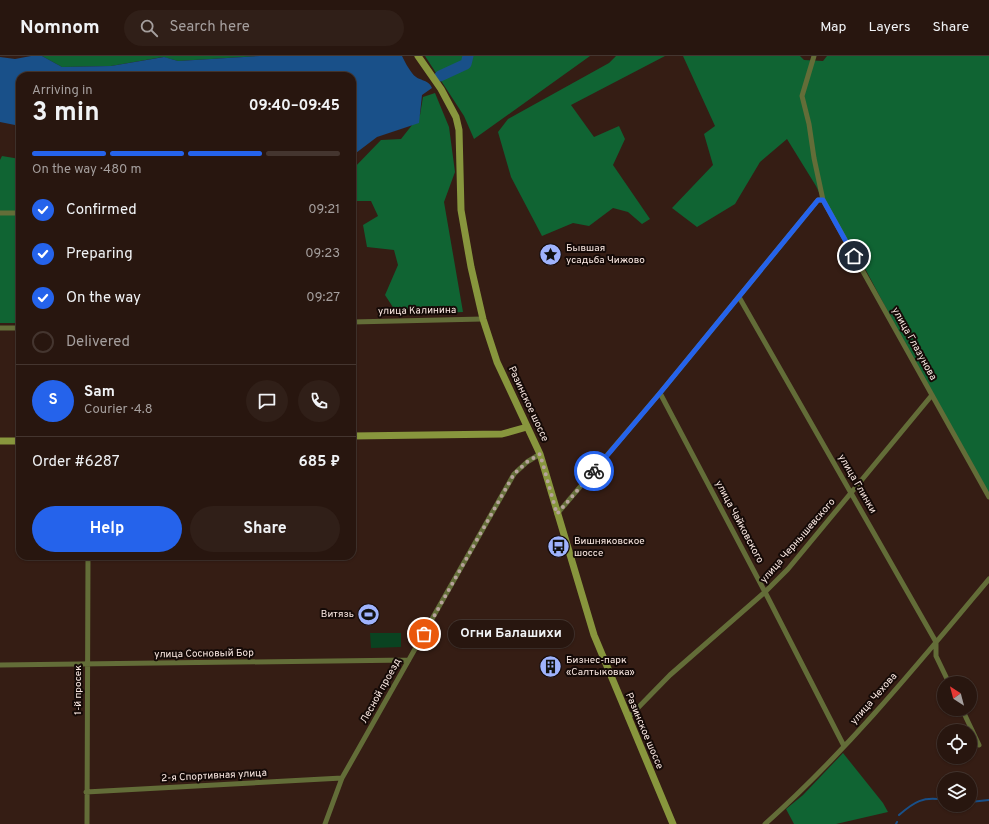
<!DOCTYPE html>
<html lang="en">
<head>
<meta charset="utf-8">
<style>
	body { margin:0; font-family:Overpass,sans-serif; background:#301f18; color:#f1f3f6; height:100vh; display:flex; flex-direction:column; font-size:15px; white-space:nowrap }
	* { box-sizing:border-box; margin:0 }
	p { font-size:13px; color:#a59f9e }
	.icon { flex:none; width:22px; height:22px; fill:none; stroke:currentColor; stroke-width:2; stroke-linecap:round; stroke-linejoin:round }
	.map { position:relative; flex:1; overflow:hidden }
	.side { position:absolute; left:16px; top:16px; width:340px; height:488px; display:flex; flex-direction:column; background:#28160f; border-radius:12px; box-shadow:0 1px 3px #0004,0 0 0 1px #44352f }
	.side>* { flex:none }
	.needle { width:26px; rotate:324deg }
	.tools { position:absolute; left:937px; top:620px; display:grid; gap:8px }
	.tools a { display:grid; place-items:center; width:40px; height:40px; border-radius:50%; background:#28160f; box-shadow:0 1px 3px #0004,0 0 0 1px #44352f; font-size:20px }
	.pin { position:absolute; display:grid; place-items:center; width:34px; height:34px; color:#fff; margin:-17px; border:2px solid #fff; border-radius:50%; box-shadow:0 1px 4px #0007 }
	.courier { position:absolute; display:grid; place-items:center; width:40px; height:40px; margin:-20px; border:3px solid #2563eb; border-radius:50%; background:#fff; color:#222; box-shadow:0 1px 5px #0007 }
	.bubble { position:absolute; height:28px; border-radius:14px; background:#28160f; box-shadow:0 1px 3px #0004,0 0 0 1px #44352f; font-size:13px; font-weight:700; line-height:28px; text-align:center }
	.overview em { font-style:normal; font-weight:700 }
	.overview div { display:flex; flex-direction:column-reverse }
	.overview { display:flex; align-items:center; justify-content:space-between; height:68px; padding:0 16px }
	h1 { font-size:26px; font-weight:700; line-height:30px }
	.bar { display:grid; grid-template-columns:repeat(4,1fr); gap:6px 4px; align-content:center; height:48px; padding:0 16px }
	.bar i { height:5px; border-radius:3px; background:#44352f }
	.bar .selected { background:#2563eb }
	.bar p { grid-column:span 4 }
	.line { display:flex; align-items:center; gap:10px; padding:0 16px; border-top:1px solid #44352f }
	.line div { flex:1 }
	.round { display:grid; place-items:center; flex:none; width:42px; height:42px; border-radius:21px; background:#301f18 }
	ol { padding:0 16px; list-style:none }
	li { display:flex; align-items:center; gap:12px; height:44px }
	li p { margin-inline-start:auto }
	li .icon { padding:4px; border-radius:50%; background:#2563eb; color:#fff; stroke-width:4 }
	li:last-child { color:#a59f9e }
	li i { width:22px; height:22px; border:2px solid #44352f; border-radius:50% }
	.primary-button { display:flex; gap:8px; margin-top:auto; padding:8px 16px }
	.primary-button a { flex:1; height:46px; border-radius:24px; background:#2563eb; color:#fff; font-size:16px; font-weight:700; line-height:46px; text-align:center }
	.primary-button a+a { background:#301f18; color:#f1f3f6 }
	header { display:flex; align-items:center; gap:24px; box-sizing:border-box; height:56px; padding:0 20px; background:#28160f; border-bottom:1px solid #44352f }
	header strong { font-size:19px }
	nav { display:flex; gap:22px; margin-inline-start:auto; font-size:14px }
	.search { width:280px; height:36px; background:#301f18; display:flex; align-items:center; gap:10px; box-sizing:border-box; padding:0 14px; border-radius:22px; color:#a59f9e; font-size:15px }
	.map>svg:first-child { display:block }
	.green { fill:#0a4321 }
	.forest { fill:#106433 }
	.water { fill:#195089 }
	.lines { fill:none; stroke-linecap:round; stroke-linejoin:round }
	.stream { stroke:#195089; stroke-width:2 }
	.river { stroke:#195089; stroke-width:11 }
	.street { stroke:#636d38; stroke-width:5 }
	.secondary { stroke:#88963d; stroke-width:7 }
	.done { stroke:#b6a29b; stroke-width:4; stroke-dasharray:0 7.2 }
	.route { stroke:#2563eb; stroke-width:5 }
	.labels { text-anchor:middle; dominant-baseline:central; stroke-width:4; stroke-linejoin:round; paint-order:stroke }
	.poi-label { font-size:10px; fill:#fbe9e3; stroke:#150a07; text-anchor:start }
	.street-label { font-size:10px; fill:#fbe9e3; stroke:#150a07 }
</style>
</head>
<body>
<header>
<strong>Nomnom</strong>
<div class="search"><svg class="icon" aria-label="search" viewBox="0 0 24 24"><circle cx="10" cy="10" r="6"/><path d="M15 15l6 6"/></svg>Search here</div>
<nav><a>Map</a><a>Layers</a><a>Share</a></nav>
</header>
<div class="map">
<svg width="989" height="768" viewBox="0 0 989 768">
	<rect width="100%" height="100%" fill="#351d14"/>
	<!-- green -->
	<path class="green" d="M370 577H401V591L371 592Z"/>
	<!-- forest -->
	<path class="forest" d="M42 0H260L178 5 163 1 111 10 62 11Z
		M425 0H590L474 83 464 60Z
		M616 0H665L571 49 594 81 619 70 625 83 613 109 650 163 642 168 628 156 613 152 589 170 573 167 542 180 511 121 498 76 508 63 609 7Z
		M683 0H800L804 4 823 5 827 0H989V440L932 339 860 203 832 164 816 130 787 83 760 106 735 148 697 171 672 152 713 109 704 78 715 70Z
		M435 37 449 71 455 116 444 146 463 256 398 259 385 239 398 209 394 194 367 191 363 169 378 160 371 145H352V114L381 84 401 83 420 59 423 41Z
		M2 100 20 103V267H0V104Z
		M843 697 883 747 888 756 836 768H794L786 753 803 739Z"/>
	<!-- water -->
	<path class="water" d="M31 0H42L62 11 111 10 164 1 178 5 260 0H402C405 6 408 12 412 17 418 26 428 22 432 32L422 39 419 67 377 81 352 100V20H20V70L0 66V1L15 3Z"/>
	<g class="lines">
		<!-- stream -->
		<path class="stream" d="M970 746 989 744
			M899 759C914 746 923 740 944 744
			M896 768 897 766"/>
		<!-- river -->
		<path class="river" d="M440 20 466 8 468 0"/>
		<!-- street -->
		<path class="street" d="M814 0 802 40 809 68 814 102 823 144 989 441
			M0 157H20
			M739 241 851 437 936 586V600L949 627
			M352 266 483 263
			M0 272H20
			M660 337 765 536 844 690
			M557 458 660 337 818 144H823
			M0 609 409 604
			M962 653 979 689
			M628 662 670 619 765 536 788 513 932 339
			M86 736 342 722
			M87 768 88 500
			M325 768 342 722 514 418 527 406 540 398
			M765 768C847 695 918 608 989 523"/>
		<!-- secondary -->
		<path class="secondary" d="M418 0 441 33 456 61 459 74 461 154 471 211 483 263 497 306 540 398 594 579 673 768
			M352 380 502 378 527 371
			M0 385H20"/>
	</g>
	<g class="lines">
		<!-- done -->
		<path class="done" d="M424 578 514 418 527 406 540 398 557 458 594 415"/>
		<!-- route -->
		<path class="route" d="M594 415 660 337 818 144H823L854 200"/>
	</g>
	<!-- icons -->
	<defs>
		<symbol id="sight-disc" viewBox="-11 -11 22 22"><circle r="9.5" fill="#9fb3fd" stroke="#150a07"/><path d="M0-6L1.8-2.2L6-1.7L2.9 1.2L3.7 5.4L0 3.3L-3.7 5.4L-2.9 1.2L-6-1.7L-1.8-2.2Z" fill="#111"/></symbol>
		<symbol id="bus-disc" viewBox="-11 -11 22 22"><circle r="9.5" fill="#9fb3fd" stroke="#150a07"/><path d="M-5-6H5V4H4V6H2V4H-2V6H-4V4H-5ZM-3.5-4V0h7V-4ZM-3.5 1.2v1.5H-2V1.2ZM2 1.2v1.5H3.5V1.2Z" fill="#111"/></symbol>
		<symbol id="stadium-disc" viewBox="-11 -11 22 22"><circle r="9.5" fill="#9fb3fd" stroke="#150a07"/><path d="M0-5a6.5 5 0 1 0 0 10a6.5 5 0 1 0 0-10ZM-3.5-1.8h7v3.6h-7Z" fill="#111"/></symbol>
		<symbol id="building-disc" viewBox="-11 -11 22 22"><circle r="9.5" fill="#9fb3fd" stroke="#150a07"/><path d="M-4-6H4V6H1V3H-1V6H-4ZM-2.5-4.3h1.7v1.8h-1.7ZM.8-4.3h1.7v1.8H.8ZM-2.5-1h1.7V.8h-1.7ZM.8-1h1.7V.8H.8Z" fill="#111"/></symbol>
	</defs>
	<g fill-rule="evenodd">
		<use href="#sight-disc" x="538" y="186" width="25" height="25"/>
		<use href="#bus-disc" x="546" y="478" width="25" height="25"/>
		<use href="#stadium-disc" x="356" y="546" width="25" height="25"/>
		<use href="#building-disc" x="538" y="598" width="25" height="25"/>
	</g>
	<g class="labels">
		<!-- poi labels -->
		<g class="poi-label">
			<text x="566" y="192">Бывшая<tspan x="566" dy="12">усадьба Чижово</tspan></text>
			<text x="574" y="485">Вишняковское<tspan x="574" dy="12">шоссе</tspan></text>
			<text x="354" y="558" text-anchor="end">Витязь</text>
			<text x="566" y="604">Бизнес-парк<tspan x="566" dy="12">«Салтыковка»</tspan></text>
		</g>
		<!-- street labels -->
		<g class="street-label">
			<text transform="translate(417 255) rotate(-1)">улица Калинина</text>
			<text transform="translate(914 288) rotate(61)">улица Глазунова</text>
			<text transform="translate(528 348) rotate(65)">Разинское шоссе</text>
			<text transform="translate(857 428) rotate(60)">улица Глинки</text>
			<text transform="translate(739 466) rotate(62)">улица Чайковского</text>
			<text transform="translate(798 485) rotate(-49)">улица Чернышевского</text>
			<text transform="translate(204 598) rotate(-1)">улица Сосновый Бор</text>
			<text transform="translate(78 634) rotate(-90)">1-й просек</text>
			<text transform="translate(381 635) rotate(-61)">Лесной проезд</text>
			<text transform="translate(874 643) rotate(-49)">улица Чехова</text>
			<text transform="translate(644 675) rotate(67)">Разинское шоссе</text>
			<text transform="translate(214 720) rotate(-3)">2-я Спортивная улица</text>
		</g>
	</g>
</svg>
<div class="tools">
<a><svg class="needle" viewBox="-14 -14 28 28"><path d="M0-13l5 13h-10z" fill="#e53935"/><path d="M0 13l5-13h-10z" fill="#a59f9e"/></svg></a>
<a><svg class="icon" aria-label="locate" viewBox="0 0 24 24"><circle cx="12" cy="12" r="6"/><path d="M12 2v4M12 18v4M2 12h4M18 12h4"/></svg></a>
<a><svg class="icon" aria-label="layers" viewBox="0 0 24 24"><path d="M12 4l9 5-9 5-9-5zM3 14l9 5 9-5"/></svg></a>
</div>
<div class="pin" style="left:424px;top:578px;background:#ea580c"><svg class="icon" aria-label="bag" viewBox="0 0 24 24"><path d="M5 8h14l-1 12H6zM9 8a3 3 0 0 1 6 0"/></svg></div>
<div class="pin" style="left:854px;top:200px;background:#1f2937"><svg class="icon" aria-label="home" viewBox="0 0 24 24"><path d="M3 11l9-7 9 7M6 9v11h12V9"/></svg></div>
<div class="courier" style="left:594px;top:415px"><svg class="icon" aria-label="bike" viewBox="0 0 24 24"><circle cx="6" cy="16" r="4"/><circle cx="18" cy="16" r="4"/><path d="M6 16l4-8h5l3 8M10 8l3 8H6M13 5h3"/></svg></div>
<div class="bubble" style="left:448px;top:564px;width:126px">Огни Балашихи</div>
<section class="side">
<div class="overview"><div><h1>3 min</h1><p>Arriving in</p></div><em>09:40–09:45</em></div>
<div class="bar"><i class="selected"></i><i class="selected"></i><i class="selected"></i><i></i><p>On the way · 480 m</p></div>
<ol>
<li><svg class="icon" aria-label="check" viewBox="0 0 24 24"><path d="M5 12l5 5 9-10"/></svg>Confirmed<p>09:21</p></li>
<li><svg class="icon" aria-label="check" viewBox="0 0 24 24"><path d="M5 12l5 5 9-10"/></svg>Preparing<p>09:23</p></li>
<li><svg class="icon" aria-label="check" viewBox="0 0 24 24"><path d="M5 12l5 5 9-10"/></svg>On the way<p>09:27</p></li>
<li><i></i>Delivered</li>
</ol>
<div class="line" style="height:72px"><b class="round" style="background:#2563eb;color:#fff">S</b><div><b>Sam</b><p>Courier · 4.8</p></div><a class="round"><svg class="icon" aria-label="chat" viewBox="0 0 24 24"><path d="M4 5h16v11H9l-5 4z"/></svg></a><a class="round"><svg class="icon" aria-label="phone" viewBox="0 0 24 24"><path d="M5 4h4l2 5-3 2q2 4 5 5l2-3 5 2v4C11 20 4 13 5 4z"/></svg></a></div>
<div class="line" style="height:52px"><div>Order #6287</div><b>685 ₽</b></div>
<div class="primary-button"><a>Help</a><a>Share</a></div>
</section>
</div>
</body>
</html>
